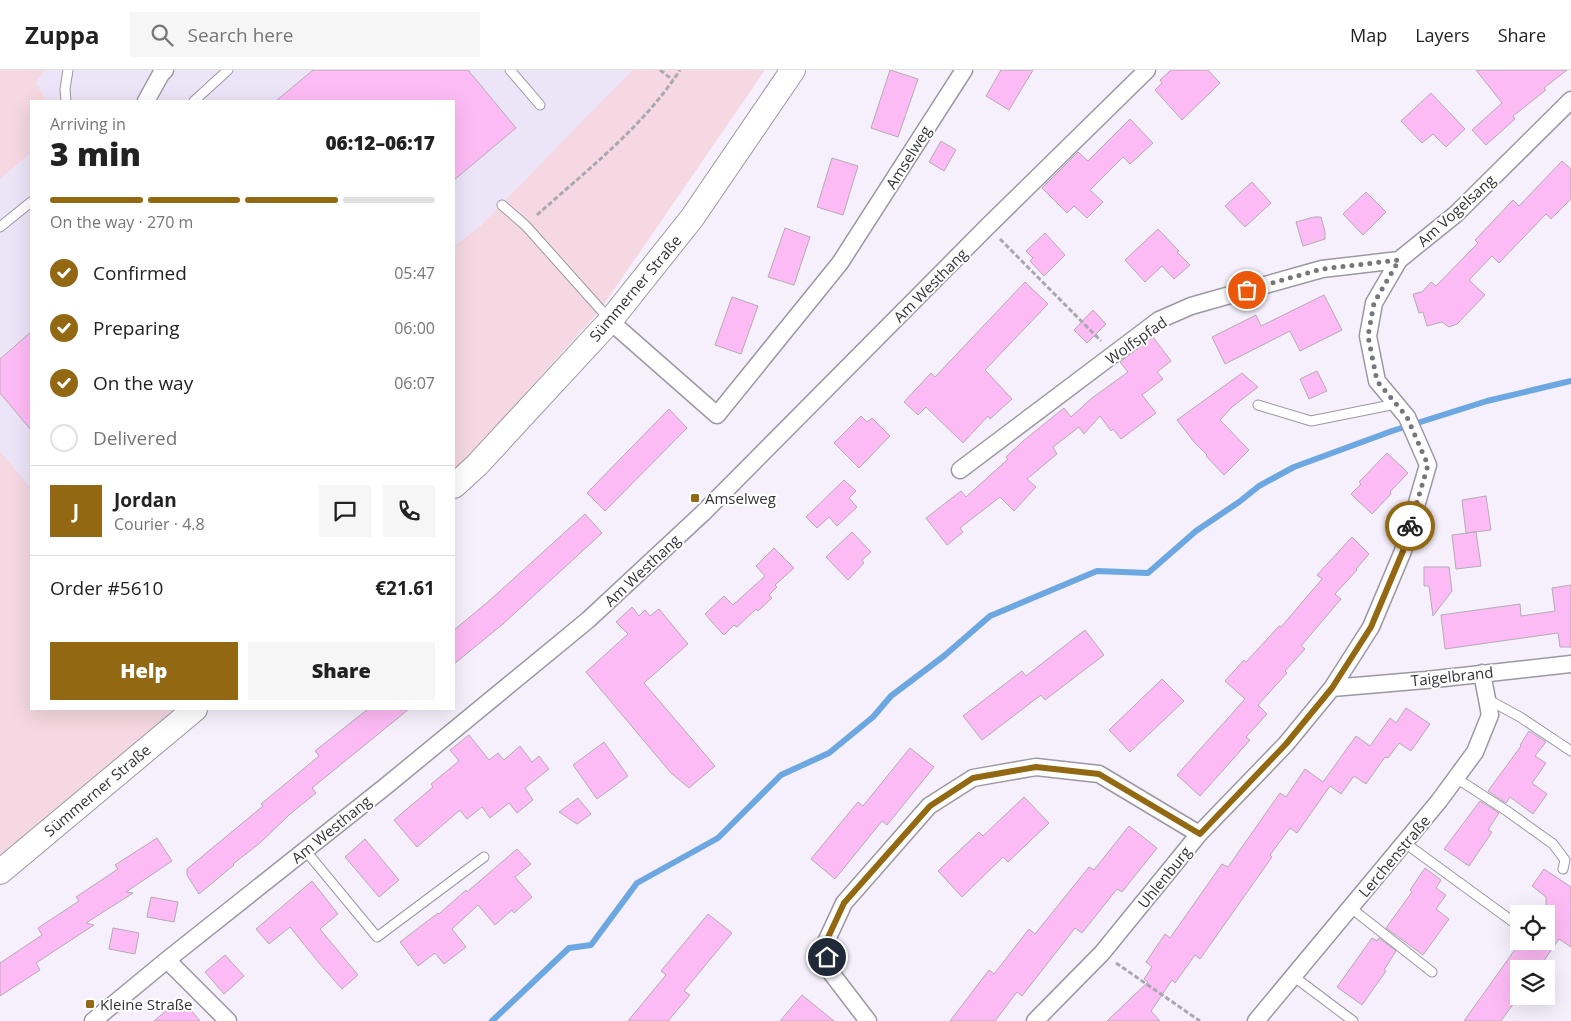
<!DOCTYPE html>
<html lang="en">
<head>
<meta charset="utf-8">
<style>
	body { margin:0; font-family:"Open Sans",sans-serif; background:#f6f6f6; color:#222; height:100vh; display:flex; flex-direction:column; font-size:19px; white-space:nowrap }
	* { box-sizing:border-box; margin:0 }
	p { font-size:16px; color:#767676 }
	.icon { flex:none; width:28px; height:28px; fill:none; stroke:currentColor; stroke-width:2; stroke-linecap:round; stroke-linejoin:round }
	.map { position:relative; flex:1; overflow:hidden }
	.details { position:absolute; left:30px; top:30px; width:425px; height:610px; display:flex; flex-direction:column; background:#fff; border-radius:0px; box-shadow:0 5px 20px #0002 }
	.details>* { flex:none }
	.tools { position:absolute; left:1510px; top:835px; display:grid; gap:10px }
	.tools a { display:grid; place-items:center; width:45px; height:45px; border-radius:0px; background:#fff; box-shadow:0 5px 20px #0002; font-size:25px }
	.pin { position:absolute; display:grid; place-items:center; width:42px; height:42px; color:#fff; margin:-21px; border:2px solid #fff; border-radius:50%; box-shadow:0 1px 5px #0007 }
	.courier { position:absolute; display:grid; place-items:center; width:50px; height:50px; margin:-25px; border:4px solid #936813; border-radius:50%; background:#fff; color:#222; box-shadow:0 1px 6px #0007 }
	.headline em { font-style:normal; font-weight:800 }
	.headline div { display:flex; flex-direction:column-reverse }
	.headline { display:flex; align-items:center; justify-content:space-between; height:85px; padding:0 20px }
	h1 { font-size:32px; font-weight:800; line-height:38px }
	.bar { display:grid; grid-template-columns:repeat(4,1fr); gap:8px 5px; align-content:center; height:60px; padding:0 20px }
	.bar i { height:6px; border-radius:4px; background:#e0e0e0 }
	.bar .selected { background:#936813 }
	.bar p { grid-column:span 4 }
	.line { display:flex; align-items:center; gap:12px; padding:0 20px; border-top:1px solid #e0e0e0 }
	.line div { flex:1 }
	.round { display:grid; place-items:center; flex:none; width:52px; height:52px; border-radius:0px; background:#f6f6f6 }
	ol { padding:0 20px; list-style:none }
	li { display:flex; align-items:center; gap:15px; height:55px }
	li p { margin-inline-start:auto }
	li .icon { padding:5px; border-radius:50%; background:#936813; color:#fff; stroke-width:4 }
	li:last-child { color:#767676 }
	li i { width:28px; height:28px; border:2px solid #e0e0e0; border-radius:50% }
	.primary-button { display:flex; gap:10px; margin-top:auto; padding:10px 20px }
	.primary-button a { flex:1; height:58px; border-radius:0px; background:#936813; color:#fff; font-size:20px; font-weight:800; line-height:58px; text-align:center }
	.primary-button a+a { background:#f6f6f6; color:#222 }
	header { display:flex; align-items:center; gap:30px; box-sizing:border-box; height:70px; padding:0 25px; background:#fff; border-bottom:1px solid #e0e0e0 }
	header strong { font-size:24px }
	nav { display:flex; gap:28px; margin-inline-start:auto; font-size:18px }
	.search { width:350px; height:45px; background:#f6f6f6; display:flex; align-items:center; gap:12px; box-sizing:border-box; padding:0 18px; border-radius:0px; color:#767676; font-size:19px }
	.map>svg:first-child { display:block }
	.built { fill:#ece5f8 }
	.green { fill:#f5d8e1 }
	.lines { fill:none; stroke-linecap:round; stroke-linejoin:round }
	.stream { stroke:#6da7e1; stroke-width:6 }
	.building { fill:#fdbbf5; stroke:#b5abb4 }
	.lane-casing { stroke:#9c98a3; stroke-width:11 }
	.street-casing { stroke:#9c98a3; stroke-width:19 }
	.secondary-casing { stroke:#9c98a3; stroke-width:26 }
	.path { stroke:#aba7b0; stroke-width:3; stroke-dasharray:5 2.5; stroke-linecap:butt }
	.lane { stroke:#fff; stroke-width:9 }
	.street { stroke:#fff; stroke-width:16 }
	.secondary { stroke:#fff; stroke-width:24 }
	.done { stroke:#78757d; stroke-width:5; stroke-dasharray:0 9 }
	.route { stroke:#936813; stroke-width:6 }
	.poi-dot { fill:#936813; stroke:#fff; stroke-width:2 }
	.labels { text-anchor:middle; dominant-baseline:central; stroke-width:4; stroke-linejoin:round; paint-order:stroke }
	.street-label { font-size:15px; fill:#353338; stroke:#fff }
	.poi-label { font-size:15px; fill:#353338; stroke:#fff; text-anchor:start }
</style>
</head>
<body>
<header>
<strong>Zuppa</strong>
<div class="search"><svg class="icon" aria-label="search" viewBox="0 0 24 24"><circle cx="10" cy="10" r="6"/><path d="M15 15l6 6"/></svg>Search here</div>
<nav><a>Map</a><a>Layers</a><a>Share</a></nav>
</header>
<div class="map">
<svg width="1571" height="951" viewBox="0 0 1571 951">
	<rect width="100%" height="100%" fill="#f5f0fc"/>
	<!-- built -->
	<path class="built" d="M45 0H632L480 156 454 176V31H47L36 13Z
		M31 83V418L0 381V109Z"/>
	<!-- green -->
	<path class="green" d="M0 0H45L36 13 47 31H31V83L0 109Z
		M632 0H765L600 240 470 385 454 400V176L480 156Z
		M0 381 31 418V639H178L0 787Z"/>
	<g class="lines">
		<!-- stream -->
		<path class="stream" d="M492 951 569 878 591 875 637 813 718 768 781 705 829 683 873 647 891 626 944 586 990 546 1097 501 1148 503 1196 461 1239 432 1259 416 1294 397 1392 361 1487 331 1571 311"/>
	</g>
	<!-- building -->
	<path class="building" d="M313 0H468L516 58 454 110V31H276Z
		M890 0 918 9 898 67 871 58Z
		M1001 0H1033L1009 40 986 26Z
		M1171 0H1208L1220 13 1182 50 1155 20 1162 13 1160 10Z
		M1476 0H1567L1544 18 1546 20 1513 46 1515 49 1486 75 1472 60 1502 33Z
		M1431 23 1465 59 1446 77 1433 64 1422 73 1401 51Z
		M1130 49 1153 73 1130 94 1123 87 1090 120 1103 132 1087 148 1074 136 1067 143 1042 118 1078 82 1088 91Z
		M941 71 956 80 944 101 929 92Z
		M832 88 858 96 843 145 817 137Z
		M1562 91 1571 99V129L1551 149 1546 144 1499 193 1492 186 1469 210 1485 225 1457 254 1449 257 1442 252 1427 256 1423 242 1419 243 1413 224 1422 222 1431 212 1436 216 1478 173 1475 170 1513 130 1519 136Z
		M1252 112 1271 133 1245 157 1225 136Z
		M1366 122 1386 142 1363 165 1343 144Z
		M1314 147H1321L1325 162V169L1303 176 1296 152Z
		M785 158 810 167 794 215 768 207Z
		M1158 159 1179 181 1177 182 1190 195 1174 209 1162 196 1145 212 1125 190Z
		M1045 163 1065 185 1044 206 1030 191 1033 188 1026 181Z
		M1025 212 1048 234 985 300 1012 329 990 349 988 346 963 373 926 337 918 345 904 332 931 303 935 307Z
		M1324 225 1342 260 1300 281 1290 261 1225 294 1212 267 1256 245 1261 256Z
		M732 227 758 236 741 284 715 275Z
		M1093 240 1106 254 1087 273 1074 260Z
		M31 262V360L0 323V289Z
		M1153 267 1171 291 1157 302 1163 309 1142 325 1156 343 1121 369 1113 359 1111 361 1100 346 1084 364 1079 357 1053 377 1057 384 1027 409 1036 417 1014 441 1000 427 960 458 963 462 947 475 926 448 961 421 966 427 1008 389 1006 387 1023 371 1064 338 1071 347 1092 328 1128 302 1120 292Z
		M1317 301 1327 321 1309 329 1300 309Z
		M1242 303 1258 317 1232 337 1220 350 1249 380 1224 405 1206 386 1207 385 1194 372 1177 350Z
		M669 339 687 358 605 441 587 423Z
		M861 346 867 352 872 348 890 366 859 398 834 373Z
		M1387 383 1408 403 1390 422 1391 424 1372 444 1351 424 1361 414 1359 412Z
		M844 410 856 421 849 428 857 437 837 456 829 447 817 458 806 447Z
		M1486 426 1491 460 1466 463 1462 430Z
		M585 444 602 463 503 554 454 594V560L489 531Z
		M852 462 871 482 862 490 864 493 848 510 826 487Z
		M1476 462 1481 496 1456 499 1452 465Z
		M1352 467 1369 484 1356 499 1357 500 1335 524 1341 529 1301 576 1305 579 1285 601 1287 603 1258 635 1267 644 1246 667 1250 670 1200 726 1177 705 1245 629 1225 611 1244 590 1246 592 1279 556 1281 557 1322 509 1317 505Z
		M774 478 794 498 775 515 777 517 769 525 772 528 758 541 756 539 737 557 734 555 724 565 720 561 705 544 724 526 733 535 765 506 756 496Z
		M1424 497H1449L1452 521 1433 546 1429 516H1424Z
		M1571 515V577H1560L1558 563 1445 579 1441 545 1520 534 1521 546 1555 541 1552 518Z
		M632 537 639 546 645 540 650 546 659 539 688 574 644 613 715 696 689 718 671 703 586 602 628 564 616 552Z
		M1085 560 1104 585 1045 630 1041 625 982 670 963 646 1022 601 1026 606Z
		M1162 609 1184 631 1130 682 1109 660Z
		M1406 638 1430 654 1411 681 1399 673 1388 688 1385 687 1366 714 1354 706 1341 724 1330 716 1297 763 1290 758 1270 785 1272 787 1200 889 1195 885 1175 913 1172 910 1151 941 1160 951H1107L1148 912 1144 909 1152 897 1146 892 1165 864 1170 868 1222 794 1228 797 1280 723 1286 727 1305 699 1323 712 1356 666 1370 676 1390 648 1396 653Z
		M368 639H409L312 718 316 723 290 744 260 773 233 794 234 795 199 824 187 805V799L263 736 261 734 319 686 315 681Z
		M1529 661 1546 672 1535 686 1546 693 1532 713 1547 724 1533 744 1510 727 1506 733 1488 721 1521 676 1520 675Z
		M469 665 489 690 498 683 504 690 520 676 532 692 539 686 549 699 525 718 533 730 517 743 509 733 490 748 482 737 467 749 460 740 417 777 394 750 433 717 431 714 459 691 450 680Z
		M604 672 628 706 597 729 573 695Z
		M910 678 934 697 887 755 882 751 835 809 811 789 858 732 863 736Z
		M1024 727 1049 753 1008 792 1003 787 962 827 938 801 979 762 983 766Z
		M578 728 591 744 577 754 559 742Z
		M1480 731 1499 743 1488 760 1492 762 1469 796 1444 779Z
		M1129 756 1157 778 1122 822 1117 819 1082 863 1075 858 1022 926 1017 922 995 951H950L989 900 994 904 1029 859 1035 864 1089 797 1094 800Z
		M157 768 172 791 126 822 133 823 86 853 94 855 36 893 40 900 0 926V893L42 865 38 858 79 831 76 827 118 799 115 795Z
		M365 769 399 810 379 827 345 787Z
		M517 779 531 794 515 807 532 827 514 843 512 840 495 855 478 835 452 859 466 877 444 894 435 883 418 896 400 872 438 843 439 844 466 820 467 822Z
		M1425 798 1441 810 1436 818 1446 825 1436 839 1449 849 1423 885 1386 858 1412 822 1410 820Z
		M1544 799 1571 817V877L1559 869 1538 899H1519V926L1501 951H1464L1519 874 1524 878 1529 871H1546V827L1532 816Z
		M312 811 338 844 320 859 358 905 342 919 319 893 290 857 269 874 256 859Z
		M151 827 178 832 174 852 147 847Z
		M708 844 732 863 684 921 690 925 668 951H628L666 905 661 901Z
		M113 858 139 863 135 884 109 879Z
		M1372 868 1377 871 1379 868 1396 881 1384 900 1386 901 1362 935 1337 917Z
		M225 885 244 906 224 924 205 902Z
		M802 925 834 951H780Z
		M181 928 200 951H154Z"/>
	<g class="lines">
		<defs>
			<path id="lane" d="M510 0 540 35
				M66 31 65 19 68 0
				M194 31 228 0
				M502 135 526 156 610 250
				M0 157 31 132
				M1258 335 1311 351 1396 334
				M1487 629 1520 647 1571 681
				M1456 708 1507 741 1553 774 1565 790 1563 799
				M1405 773 1516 854
				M305 780 377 867 484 787
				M1351 838 1432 902
				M1293 906 1353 951"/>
			<path id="street" d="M146 31 161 4 165 0
				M610 251 717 345 840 193 964 0
				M960 400 1159 250 1191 236 1322 199 1399 190
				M1332 618 1426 610 1571 594
				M167 890 228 951
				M93 951 167 890 386 716 588 550 703 443 987 157 1147 0
				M868 951 829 900 825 874 844 833 929 736 973 708 1036 697 1099 704 1199 764
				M1035 951 1102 883 1199 764 1286 674 1332 618 1371 557 1403 481 1428 395 1407 347 1377 311 1368 266 1374 233 1399 190 1456 144 1571 30
				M1256 951 1439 731 1475 682 1490 645 1482 603"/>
			<path id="secondary" d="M454 416 477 395 610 251 692 148 793 0
				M0 802 195 639"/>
		</defs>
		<!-- lane casing -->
		<use href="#lane" class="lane-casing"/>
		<!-- street casing -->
		<use href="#street" class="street-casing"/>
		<!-- secondary casing -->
		<use href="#secondary" class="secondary-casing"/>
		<!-- path -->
		<path class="path" d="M660 0 673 10
			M537 145C587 100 643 57 680 0
			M1000 169 1101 271
			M1116 893 1200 951"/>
		<!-- lane -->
		<use href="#lane" class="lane"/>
		<!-- street -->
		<use href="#street" class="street"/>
		<!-- secondary -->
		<use href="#secondary" class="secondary"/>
	</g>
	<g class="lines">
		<!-- done -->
		<path class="done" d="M1247 220 1322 199 1399 190 1374 233 1368 266 1377 311 1407 347 1428 395 1410 456"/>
		<!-- route -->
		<path class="route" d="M827 887 825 874 844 833 930 736 973 708 1036 697 1099 704 1200 764 1286 674 1332 618 1371 557 1403 481 1410 456"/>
	</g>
	<!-- markers -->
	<g class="poi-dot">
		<rect x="690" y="423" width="10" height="10" rx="2.5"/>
		<rect x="85" y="929" width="10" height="10" rx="2.5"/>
	</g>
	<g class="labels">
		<!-- street labels -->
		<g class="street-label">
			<text transform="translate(908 87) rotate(-58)">Amselweg</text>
			<text transform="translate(1456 140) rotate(-42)">Am Vogelsang</text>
			<text transform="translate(930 215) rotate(-45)">Am Westhang</text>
			<text transform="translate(635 218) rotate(-50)">Sümmerner Straße</text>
			<text transform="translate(1136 270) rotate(-35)">Wolfspfad</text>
			<text transform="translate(642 500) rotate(-43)">Am Westhang</text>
			<text transform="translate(1452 606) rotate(-6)">Taigelbrand</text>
			<text transform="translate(97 720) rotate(-40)">Sümmerner Straße</text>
			<text transform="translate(331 759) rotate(-39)">Am Westhang</text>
			<text transform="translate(1394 786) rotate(-50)">Lerchenstraße</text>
			<text transform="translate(1164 807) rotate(-51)">Uhlenburg</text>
		</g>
		<!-- poi labels -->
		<g class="poi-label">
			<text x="705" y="428">Amselweg</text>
			<text x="100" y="934">Kleine Straße</text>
		</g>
	</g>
</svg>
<div class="tools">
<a><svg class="icon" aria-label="locate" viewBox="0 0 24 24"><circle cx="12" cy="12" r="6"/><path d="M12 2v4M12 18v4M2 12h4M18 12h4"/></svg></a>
<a><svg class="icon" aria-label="layers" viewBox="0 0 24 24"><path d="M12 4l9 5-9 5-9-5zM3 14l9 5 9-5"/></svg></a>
</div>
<div class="pin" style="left:1247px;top:220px;background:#ea580c"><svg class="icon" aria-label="bag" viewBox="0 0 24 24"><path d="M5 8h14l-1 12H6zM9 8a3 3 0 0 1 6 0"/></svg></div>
<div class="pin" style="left:827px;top:887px;background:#1f2937"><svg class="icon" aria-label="home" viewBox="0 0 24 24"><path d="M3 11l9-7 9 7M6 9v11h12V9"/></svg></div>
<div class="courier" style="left:1410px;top:456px"><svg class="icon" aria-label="bike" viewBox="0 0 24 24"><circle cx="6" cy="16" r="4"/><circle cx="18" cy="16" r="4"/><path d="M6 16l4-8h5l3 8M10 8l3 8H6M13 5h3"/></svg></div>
<section class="details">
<div class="headline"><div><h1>3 min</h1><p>Arriving in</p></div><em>06:12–06:17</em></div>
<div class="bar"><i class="selected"></i><i class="selected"></i><i class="selected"></i><i></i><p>On the way · 270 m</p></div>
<ol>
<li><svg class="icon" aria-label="check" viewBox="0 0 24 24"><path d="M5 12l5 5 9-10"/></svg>Confirmed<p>05:47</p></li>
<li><svg class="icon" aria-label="check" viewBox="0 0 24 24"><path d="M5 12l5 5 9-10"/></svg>Preparing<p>06:00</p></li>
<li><svg class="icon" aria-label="check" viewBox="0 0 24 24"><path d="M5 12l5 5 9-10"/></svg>On the way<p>06:07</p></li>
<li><i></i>Delivered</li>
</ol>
<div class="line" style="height:90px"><b class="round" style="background:#936813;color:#fff">J</b><div><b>Jordan</b><p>Courier · 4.8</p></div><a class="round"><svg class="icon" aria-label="chat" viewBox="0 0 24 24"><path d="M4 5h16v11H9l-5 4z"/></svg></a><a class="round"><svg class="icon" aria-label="phone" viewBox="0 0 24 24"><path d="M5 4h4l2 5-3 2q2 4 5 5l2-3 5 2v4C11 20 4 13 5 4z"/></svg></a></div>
<div class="line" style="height:65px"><div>Order #5610</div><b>€21.61</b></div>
<div class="primary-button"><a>Help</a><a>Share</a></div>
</section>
</div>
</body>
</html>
